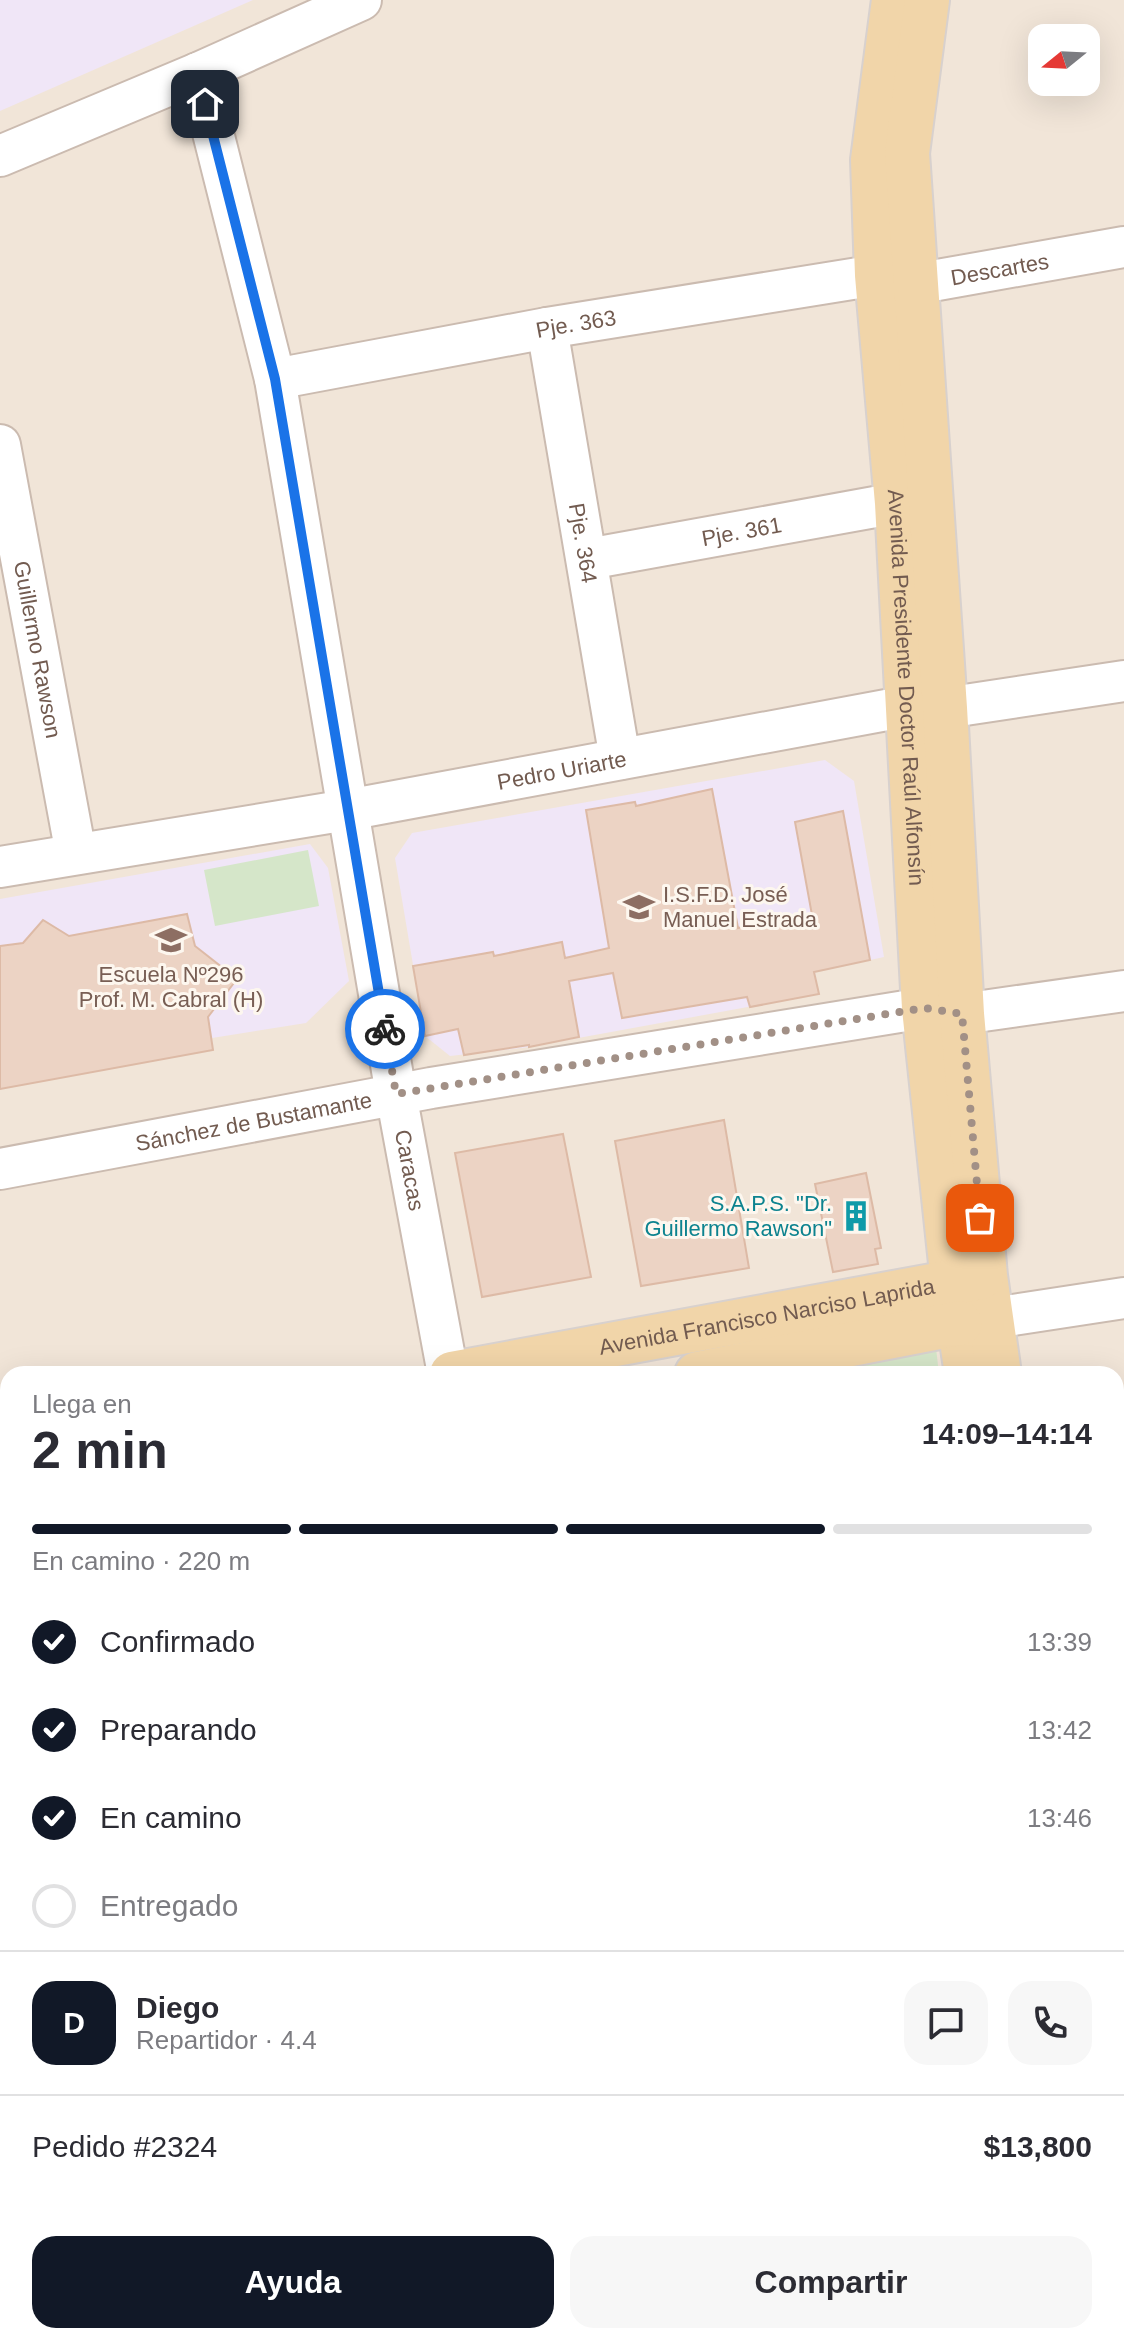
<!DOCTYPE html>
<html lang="es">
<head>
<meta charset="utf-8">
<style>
	body { margin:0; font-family:Helvetica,sans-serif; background:#f7f7f7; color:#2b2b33; height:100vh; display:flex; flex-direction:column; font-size:30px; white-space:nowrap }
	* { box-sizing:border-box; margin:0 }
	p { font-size:26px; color:#7c7c81 }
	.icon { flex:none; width:44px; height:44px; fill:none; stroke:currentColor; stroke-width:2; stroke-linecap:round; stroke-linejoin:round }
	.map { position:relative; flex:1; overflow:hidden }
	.side { position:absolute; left:0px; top:1366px; width:1124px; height:978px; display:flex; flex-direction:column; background:#fff; border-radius:24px 24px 0 0; box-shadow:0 8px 32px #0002 }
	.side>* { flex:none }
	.needle { width:52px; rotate:252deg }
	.buttons { position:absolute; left:1028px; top:24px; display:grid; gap:16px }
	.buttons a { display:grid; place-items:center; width:72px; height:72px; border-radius:16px; background:#fff; box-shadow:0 8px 32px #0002; font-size:40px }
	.pin { position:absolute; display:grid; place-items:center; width:68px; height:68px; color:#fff; margin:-34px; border-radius:16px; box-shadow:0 4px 12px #0006 }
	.courier { position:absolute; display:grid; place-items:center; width:80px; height:80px; margin:-40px; border:6px solid #1a73e8; border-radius:50%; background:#fff; color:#222; box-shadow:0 2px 10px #0007 }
	.head em { font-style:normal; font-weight:600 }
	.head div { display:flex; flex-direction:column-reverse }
	.head { display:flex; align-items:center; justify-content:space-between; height:136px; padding:0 32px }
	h1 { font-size:52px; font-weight:600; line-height:60px }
	.bar { display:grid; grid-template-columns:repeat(4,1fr); gap:12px 8px; align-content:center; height:96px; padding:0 32px }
	.bar i { height:10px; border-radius:6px; background:#e1e1e2 }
	.bar .selected { background:#111827 }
	.bar p { grid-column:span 4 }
	.line { display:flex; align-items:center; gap:20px; padding:0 32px; border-top:2px solid #e1e1e2 }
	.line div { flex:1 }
	.round { display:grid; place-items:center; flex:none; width:84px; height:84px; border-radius:24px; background:#f7f7f7 }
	ol { padding:0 32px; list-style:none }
	li { display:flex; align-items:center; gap:24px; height:88px }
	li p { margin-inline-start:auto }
	li .icon { padding:8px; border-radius:50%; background:#111827; color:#fff; stroke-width:4 }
	li:last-child { color:#7c7c81 }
	li i { width:44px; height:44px; border:4px solid #e1e1e2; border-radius:50% }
	.cta { display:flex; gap:16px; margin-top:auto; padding:16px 32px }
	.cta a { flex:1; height:92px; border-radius:24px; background:#111827; color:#fff; font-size:32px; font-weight:600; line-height:92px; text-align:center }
	.cta a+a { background:#f7f7f7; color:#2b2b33 }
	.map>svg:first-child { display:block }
	.residential { fill:#f1e5d8; fill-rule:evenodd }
	.education { fill:#f0e6f7 }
	.green { fill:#d5e6c9 }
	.building { fill:#ecd3c4; stroke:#ddbaa6; stroke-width:2 }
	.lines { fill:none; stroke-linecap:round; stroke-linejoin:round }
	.minor-casing { stroke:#cbbbb0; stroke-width:44 }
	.major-casing { stroke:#d8d1ce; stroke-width:48 }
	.minor { stroke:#fff; stroke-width:40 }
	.major { stroke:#f1d5a9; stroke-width:44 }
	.done { stroke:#a29086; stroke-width:8; stroke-dasharray:0 14.4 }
	.route { stroke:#1a73e8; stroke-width:10 }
	.labels { text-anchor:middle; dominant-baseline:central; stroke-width:6; stroke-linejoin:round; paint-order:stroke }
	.street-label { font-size:22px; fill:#725b50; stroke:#fdf7ef }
	.education-label { font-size:22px; fill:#785e54; stroke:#fdf7ef; text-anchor:start }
	.culture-label { font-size:22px; fill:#0d838f; stroke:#fdf7ef; text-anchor:end }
</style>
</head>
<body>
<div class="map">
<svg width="1124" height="2343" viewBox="0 0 1124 2343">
	<rect width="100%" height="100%" fill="#faf3e9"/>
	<!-- residential -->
	<path class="residential" d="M0 0H1124V2343H0ZM1042 38H1086V82H1042ZM8 1374H1116V2336H8Z"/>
	<!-- education -->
	<path class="education" d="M0 0H253L0 111Z
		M825 760 854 781 884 957 815 972 819 994 529 1047 450 1056 425 1036 395 858 412 833Z
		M310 844 328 868 349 981 306 1023 212 1038 213 1050 0 1089V899Z"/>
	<!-- green -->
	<path class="green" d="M308 850 319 906 215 926 204 870Z
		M936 1348 939 1374H809Z"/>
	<!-- building -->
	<path class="building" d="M712 789 738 928 812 915 795 822 843 811 870 960 814 972 819 994 750 1007 747 997 622 1018 613 973 569 981 579 1037 529 1047V1045L464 1055 458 1029 425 1036 413 966 493 952 494 956 562 942 565 958 609 948 586 810 635 802 636 806Z
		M187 914 195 946 237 979 208 1017 213 1050 0 1089V946L23 943 43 920 69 936Z
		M724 1120 749 1268 641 1286 615 1141Z
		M563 1134 591 1277 482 1297 455 1153Z
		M866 1173 881 1248 875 1249 878 1264 833 1272 815 1184Z"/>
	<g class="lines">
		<defs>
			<g id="minor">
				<path id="s1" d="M198 73 275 379 396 1094 448 1374"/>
				<path d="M0 156 198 73 361 0"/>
				<path id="s2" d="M547 328 620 759"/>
				<path id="s3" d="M275 379 547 328 877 275 915 284 1124 247"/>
				<path id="s4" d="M0 445 76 854"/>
				<path id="s5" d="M588 559 897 503"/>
				<path id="s6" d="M0 867 347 810 908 706 945 708 1124 681"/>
				<path id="s7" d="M0 1169 431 1088 924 1008 962 1014 1124 991"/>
				<path d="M960 1323 1124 1298"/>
				<path d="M1116 1588 1124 1587"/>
				<path d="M0 2026 8 2025"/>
				<path d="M0 2206 8 2271"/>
				<path d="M16 2336 17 2343"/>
				<path d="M569 2336 570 2343"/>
			</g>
			<g id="major">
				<path id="s8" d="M894 0 873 160 877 275 897 503 924 1008 953 1282 967 1374"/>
				<path d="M927 0 907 153 945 708 962 1014 985 1276 999 1374"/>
				<path id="s9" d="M452 1374 981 1277"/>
				<path d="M697 1374 960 1323"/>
				<path d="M0 1457 8 1456"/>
				<path d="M0 1498 8 1497"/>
				<path d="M1116 2198 1124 2252"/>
				<path d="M1103 2336 1104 2343"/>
			</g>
		</defs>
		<!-- minor casing -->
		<use href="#minor" class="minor-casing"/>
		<!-- major casing -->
		<use href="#major" class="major-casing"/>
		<!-- minor -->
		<use href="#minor" class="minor"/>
		<!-- major -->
		<use href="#major" class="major"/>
	</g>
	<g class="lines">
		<!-- done -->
		<path class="done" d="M385 1029 396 1094 924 1008 962 1014 980 1218"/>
		<!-- route -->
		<path class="route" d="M205 104 275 379 385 1029"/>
	</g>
	<!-- icons -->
	<defs>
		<symbol id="university-bare" viewBox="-9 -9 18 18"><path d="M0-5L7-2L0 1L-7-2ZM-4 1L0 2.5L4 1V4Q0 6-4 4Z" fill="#8d6e63" stroke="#fdf7ef" stroke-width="2.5" paint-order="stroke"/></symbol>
		<symbol id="school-bare" viewBox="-9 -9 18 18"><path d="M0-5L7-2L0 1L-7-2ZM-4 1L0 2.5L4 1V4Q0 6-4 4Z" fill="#8d6e63" stroke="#fdf7ef" stroke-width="2.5" paint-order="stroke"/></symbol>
		<symbol id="building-bare" viewBox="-9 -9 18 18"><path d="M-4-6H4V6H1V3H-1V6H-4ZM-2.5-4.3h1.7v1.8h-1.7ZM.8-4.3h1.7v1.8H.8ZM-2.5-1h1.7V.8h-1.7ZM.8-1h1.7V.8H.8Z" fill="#0f9aa8" stroke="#fdf7ef" stroke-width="2.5" paint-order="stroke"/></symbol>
	</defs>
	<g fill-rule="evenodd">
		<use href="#university-bare" x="617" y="885" width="44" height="44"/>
		<use href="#school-bare" x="149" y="918" width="44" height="44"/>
		<use href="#building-bare" x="834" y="1194" width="44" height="44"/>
	</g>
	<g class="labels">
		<!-- street labels -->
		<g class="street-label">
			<text stroke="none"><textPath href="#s3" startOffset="736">Descartes</textPath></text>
			<text stroke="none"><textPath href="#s3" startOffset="306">Pje. 363</textPath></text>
			<text stroke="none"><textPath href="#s5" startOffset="156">Pje. 361</textPath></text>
			<text stroke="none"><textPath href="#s2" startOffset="218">Pje. 364</textPath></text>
			<text stroke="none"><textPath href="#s4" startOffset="208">Guillermo Rawson</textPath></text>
			<text stroke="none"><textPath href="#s8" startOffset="690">Avenida Presidente Doctor Raúl Alfonsín</textPath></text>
			<text stroke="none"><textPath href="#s6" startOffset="570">Pedro Uriarte</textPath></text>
			<text stroke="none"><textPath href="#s7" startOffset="258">Sánchez de Bustamante</textPath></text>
			<text stroke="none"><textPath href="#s1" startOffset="1118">Caracas</textPath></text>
			<text stroke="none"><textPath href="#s9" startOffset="320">Avenida Francisco Narciso Laprida</textPath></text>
		</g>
		<!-- education labels -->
		<g class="education-label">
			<text x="663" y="894">I.S.F.D. José<tspan x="663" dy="25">Manuel Estrada</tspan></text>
			<text x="171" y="974" text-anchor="middle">Escuela Nº296<tspan x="171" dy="25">Prof. M. Cabral (H)</tspan></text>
		</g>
		<!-- culture labels -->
		<g class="culture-label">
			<text x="832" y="1203">S.A.P.S. "Dr.<tspan x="832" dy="25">Guillermo Rawson"</tspan></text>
		</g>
	</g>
</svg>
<div class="buttons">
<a><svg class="needle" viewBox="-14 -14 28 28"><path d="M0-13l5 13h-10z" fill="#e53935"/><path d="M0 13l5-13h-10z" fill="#7c7c81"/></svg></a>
</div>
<div class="pin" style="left:980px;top:1218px;background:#ea580c"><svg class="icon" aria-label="bag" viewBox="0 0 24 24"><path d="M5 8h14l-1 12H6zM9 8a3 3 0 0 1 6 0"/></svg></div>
<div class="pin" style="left:205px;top:104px;background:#1f2937"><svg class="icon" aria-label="home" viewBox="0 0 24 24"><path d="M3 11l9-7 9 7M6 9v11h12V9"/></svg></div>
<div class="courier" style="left:385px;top:1029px"><svg class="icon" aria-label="bike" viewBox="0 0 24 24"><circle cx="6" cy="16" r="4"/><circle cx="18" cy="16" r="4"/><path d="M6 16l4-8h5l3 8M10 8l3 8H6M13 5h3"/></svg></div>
<section class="side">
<div class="head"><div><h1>2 min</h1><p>Llega en</p></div><em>14:09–14:14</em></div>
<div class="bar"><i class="selected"></i><i class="selected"></i><i class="selected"></i><i></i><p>En camino · 220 m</p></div>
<ol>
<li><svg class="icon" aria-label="check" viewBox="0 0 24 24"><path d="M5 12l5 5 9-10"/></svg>Confirmado<p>13:39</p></li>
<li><svg class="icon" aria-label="check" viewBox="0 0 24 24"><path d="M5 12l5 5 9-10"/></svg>Preparando<p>13:42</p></li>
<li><svg class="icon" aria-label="check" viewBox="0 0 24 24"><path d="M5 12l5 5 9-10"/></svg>En camino<p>13:46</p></li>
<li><i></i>Entregado</li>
</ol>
<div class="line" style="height:144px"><b class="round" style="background:#111827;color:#fff">D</b><div><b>Diego</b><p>Repartidor · 4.4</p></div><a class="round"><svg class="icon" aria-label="chat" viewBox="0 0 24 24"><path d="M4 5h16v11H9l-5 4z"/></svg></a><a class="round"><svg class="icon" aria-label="phone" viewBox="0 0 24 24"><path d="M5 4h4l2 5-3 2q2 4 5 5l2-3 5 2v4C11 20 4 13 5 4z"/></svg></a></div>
<div class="line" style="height:104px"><div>Pedido #2324</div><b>$13,800</b></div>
<div class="cta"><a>Ayuda</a><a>Compartir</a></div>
</section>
</div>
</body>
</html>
